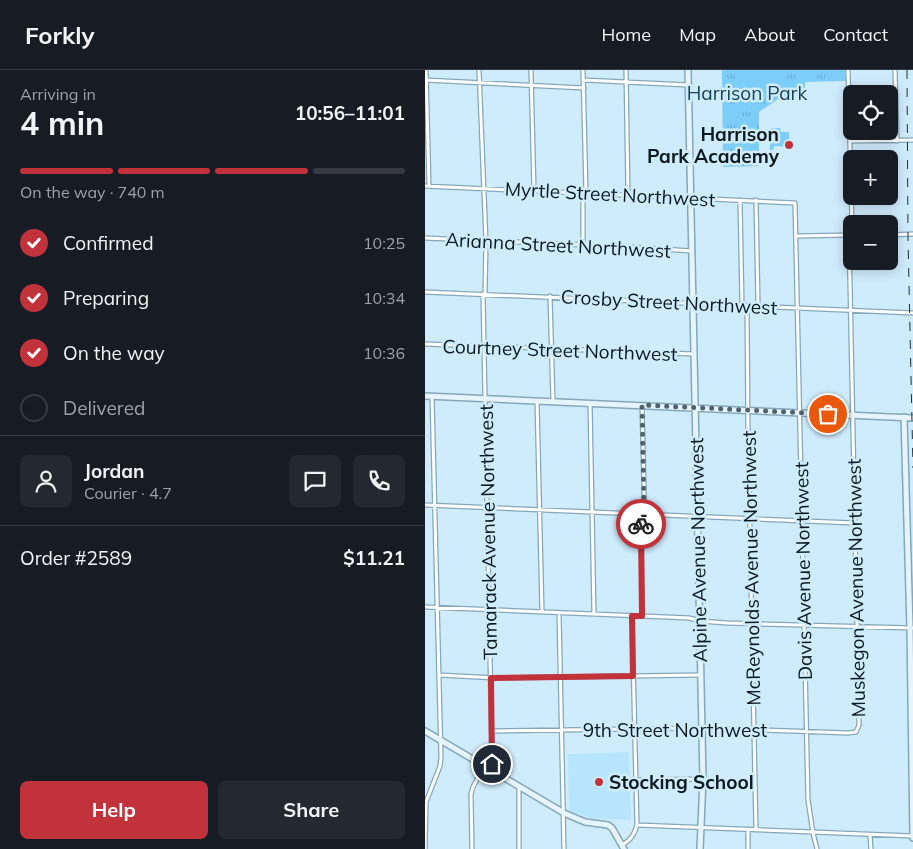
<!DOCTYPE html>
<html lang="en">
<head>
<meta charset="utf-8">
<style>
	body { margin:0; font-family:Mulish,sans-serif; background:#242831; color:#f1f3f6; height:100vh; display:flex; flex-direction:column; font-size:19px; white-space:nowrap }
	* { box-sizing:border-box; margin:0 }
	p { font-size:16px; color:#9ea1a6 }
	.icon { flex:none; width:28px; height:28px; fill:none; stroke:currentColor; stroke-width:2; stroke-linecap:round; stroke-linejoin:round }
	.map { position:relative; flex:1; overflow:hidden }
	.details { display:flex; flex-direction:column; background:#171b24; width:425px }
	.details>* { flex:none }
	.controls { position:absolute; left:418px; top:15px; display:grid; gap:10px }
	.controls a { display:grid; place-items:center; width:55px; height:55px; border-radius:8px; background:#171b24; box-shadow:0 2px 12px #0003; font-size:25px }
	.pin { position:absolute; display:grid; place-items:center; width:42px; height:42px; color:#fff; margin:-21px; border:2px solid #fff; border-radius:50%; box-shadow:0 1px 5px #0007 }
	.courier { position:absolute; display:grid; place-items:center; width:50px; height:50px; margin:-25px; border:4px solid #c2323b; border-radius:50%; background:#fff; color:#222; box-shadow:0 1px 6px #0007 }
	.summary em { font-style:normal; font-weight:700 }
	.summary div { display:flex; flex-direction:column-reverse }
	.summary { display:flex; align-items:center; justify-content:space-between; height:85px; padding:0 20px }
	h1 { font-size:32px; font-weight:700; line-height:38px }
	.bar { display:grid; grid-template-columns:repeat(4,1fr); gap:8px 5px; align-content:center; height:60px; padding:0 20px }
	.bar i { height:6px; border-radius:4px; background:#363941 }
	.bar .on { background:#c2323b }
	.bar p { grid-column:span 4 }
	.line { display:flex; align-items:center; gap:12px; padding:0 20px; border-top:1px solid #363941 }
	.line div { flex:1 }
	.round { display:grid; place-items:center; flex:none; width:52px; height:52px; border-radius:8px; background:#242831 }
	ol { padding:0 20px; list-style:none }
	li { display:flex; align-items:center; gap:15px; height:55px }
	li p { margin-inline-start:auto }
	li .icon { padding:5px; border-radius:50%; background:#c2323b; color:#fff; stroke-width:4 }
	li:last-child { color:#9ea1a6 }
	li i { width:28px; height:28px; border:2px solid #363941; border-radius:50% }
	.button { display:flex; gap:10px; margin-top:auto; padding:10px 20px }
	.button a { flex:1; height:58px; border-radius:8px; background:#c2323b; color:#fff; font-size:20px; font-weight:700; line-height:58px; text-align:center }
	.button a+a { background:#242831; color:#f1f3f6 }
	header { display:flex; align-items:center; gap:30px; box-sizing:border-box; height:70px; padding:0 25px; background:#171b24; border-bottom:1px solid #363941 }
	header strong { font-size:24px }
	nav { display:flex; gap:28px; margin-inline-start:auto; font-size:18px }
	main { display:flex; flex:1; min-height:0 }
	.map>svg:first-child { display:block }
	.built { fill:#b8e5fe }
	.park { fill:url(#park-tufts) }
	.pitch { fill:#7ccef8 }
	.lines { fill:none; stroke-linecap:round; stroke-linejoin:round }
	.street-casing { stroke:#84a7bb; stroke-width:5.5 }
	.secondary-casing { stroke:#84a7bb; stroke-width:8 }
	.street { stroke:#fff; stroke-width:3 }
	.secondary { stroke:#e6f5fd; stroke-width:5 }
	.rail { stroke:#203038; stroke-width:1; stroke-dasharray:9 9; stroke-linecap:butt }
	.done { stroke:#4f626d; stroke-width:5; stroke-dasharray:0 9 }
	.route { stroke:#c2323b; stroke-width:6 }
	.poi-dot { fill:#c2323b; stroke:#cfecfd; stroke-width:2 }
	.labels { text-anchor:middle; dominant-baseline:central; stroke-width:5; stroke-linejoin:round; paint-order:stroke }
	.park-label { font-size:19px; fill:#13435a; stroke:#cfecfd }
	.poi-label { font-size:19px; font-weight:bold; fill:#0a181f; stroke:#cfecfd; text-anchor:end }
	.street-label { font-size:19px; fill:#0a181f; stroke:#cfecfd }
</style>
</head>
<body>
<header>
<strong>Forkly</strong>
<nav><a>Home</a><a>Map</a><a>About</a><a>Contact</a></nav>
</header>
<main>
<section class="details">
<div class="summary"><div><h1>4 min</h1><p>Arriving in</p></div><em>10:56–11:01</em></div>
<div class="bar"><i class="on"></i><i class="on"></i><i class="on"></i><i></i><p>On the way · 740 m</p></div>
<ol>
<li><svg class="icon" aria-label="check" viewBox="0 0 24 24"><path d="M5 12l5 5 9-10"/></svg>Confirmed<p>10:25</p></li>
<li><svg class="icon" aria-label="check" viewBox="0 0 24 24"><path d="M5 12l5 5 9-10"/></svg>Preparing<p>10:34</p></li>
<li><svg class="icon" aria-label="check" viewBox="0 0 24 24"><path d="M5 12l5 5 9-10"/></svg>On the way<p>10:36</p></li>
<li><i></i>Delivered</li>
</ol>
<div class="line" style="height:90px"><a class="round"><svg class="icon" aria-label="person" viewBox="0 0 24 24"><circle cx="12" cy="8" r="4"/><path d="M4 21q1-7 8-7t8 7"/></svg></a><div><b>Jordan</b><p>Courier · 4.7</p></div><a class="round"><svg class="icon" aria-label="chat" viewBox="0 0 24 24"><path d="M4 5h16v11H9l-5 4z"/></svg></a><a class="round"><svg class="icon" aria-label="phone" viewBox="0 0 24 24"><path d="M5 4h4l2 5-3 2q2 4 5 5l2-3 5 2v4C11 20 4 13 5 4z"/></svg></a></div>
<div class="line" style="height:65px"><div>Order #2589</div><b>$11.21</b></div>
<div class="button"><a>Help</a><a>Share</a></div>
</section>
<div class="map">
<svg width="488" height="779" viewBox="0 0 488 779">
	<defs>
		<pattern id="park-tufts" width="24" height="20" patternUnits="userSpaceOnUse" patternTransform="scale(1.25)"><rect width="24" height="20" fill="#7ccef8"/><path d="M3 7l-1-3M5 7V3M7 7l1-3M15 17l-1-3M17 17v-4M19 17l1-3" fill="none" stroke="#6ab0d4"/></pattern>
	</defs>
	<rect width="100%" height="100%" fill="#cfecfd"/>
	<!-- built -->
	<path class="built" d="M204 682 206 750 165 748 144 740 143 684Z"/>
	<!-- park -->
	<path class="park" d="M297 0H420L421 11 380 12V22L353 29 334 42V96L298 97Z
		M345 58H355L356 62H364L365 77 349 76 348 80H345Z"/>
	<!-- pitch -->
	<path class="pitch" d="M310 0H359V20H310Z"/>
	<g class="lines">
		<defs>
			<path id="street" d="M1 0 4 116
				M54 0 61 171 60 224
				M106 0 109 121
				M158 0 161 123
				M201 0 203 125
				M423 0 427 154
				M470 0 472 71
				M0 10 159 18
				M159 10 263 15
				M425 71 488 70
				M0 116 370 133 383 730 388 763 392 779
				M158 123V175
				M315 130 317 235
				M331 130 333 235
				M464 165 488 164
				M372 166 426 165
				M0 168 206 177 267 181
				M0 222 488 243
				M58 224 67 690 65 699
				M125 226 128 331
				M322 235 323 365 331 760
				M0 274 268 284
				M112 331 117 542
				M165 333 169 544
				M217 335 219 417V435L216 452 217 546
				M0 435 429 453
				M0 537 217 546 264 548 275 551 302 553 488 558
				M134 543 139 779
				M14 605 71 608 275 605
				M67 661 277 658 423 663 431 662 434 655 424 165
				M211 710 278 709
				M94 717V779
				M212 755 488 766
				M323 760V779
				M445 765 446 779
				M197 775C206 770 209 765 212 755L207 546
				M0 779 1 732 15 696 16 688 7 327
				M47 779 46 724 48 717 59 696"/>
			<path id="secondary" d="M263 0 278 709 275 779
				M0 326 488 348
				M479 347 485 558 488 768
				M0 661 139 743 160 752 183 755 187 758 199 779"/>
		</defs>
		<!-- street casing -->
		<use href="#street" class="street-casing"/>
		<!-- secondary casing -->
		<use href="#secondary" class="secondary-casing"/>
		<!-- street -->
		<use href="#street" class="street"/>
		<!-- secondary -->
		<use href="#secondary" class="secondary"/>
		<!-- rail -->
		<path class="rail" d="M482 0 483 168 488 398"/>
	</g>
	<g class="lines">
		<!-- done -->
		<path class="done" d="M216 454 219 435 217 335 403 344"/>
		<!-- route -->
		<path class="route" d="M67 694 66 608 208 606 207 546H217L216 454"/>
	</g>
	<!-- markers -->
	<g class="poi-dot">
		<circle cx="364" cy="75" r="5"/>
		<circle cx="174" cy="712" r="5"/>
	</g>
	<g class="labels">
		<!-- park labels -->
		<g class="park-label">
			<text x="322" y="23">Harrison Park</text>
		</g>
		<!-- poi labels -->
		<g class="poi-label">
			<text x="354" y="64">Harrison<tspan x="354" dy="22">Park Academy</tspan></text>
			<text x="184" y="712" text-anchor="start">Stocking School</text>
		</g>
		<!-- street labels -->
		<g class="street-label">
			<text transform="translate(185 124) rotate(3)">Myrtle Street Northwest</text>
			<text transform="translate(133 175) rotate(3)">Arianna Street Northwest</text>
			<text transform="translate(244 232) rotate(3)">Crosby Street Northwest</text>
			<text transform="translate(135 280) rotate(2)">Courtney Street Northwest</text>
			<text transform="translate(63 462) rotate(-91)">Tamarack Avenue Northwest</text>
			<text transform="translate(273 480) rotate(-91)">Alpine Avenue Northwest</text>
			<text transform="translate(326 498) rotate(-91)">McReynolds Avenue Northwest</text>
			<text transform="translate(378 501) rotate(-91)">Davis Avenue Northwest</text>
			<text transform="translate(431 518) rotate(-91)">Muskegon Avenue Northwest</text>
			<text x="250" y="660">9th Street Northwest</text>
		</g>
	</g>
</svg>
<div class="controls">
<a><svg class="icon" aria-label="locate" viewBox="0 0 24 24"><circle cx="12" cy="12" r="6"/><path d="M12 2v4M12 18v4M2 12h4M18 12h4"/></svg></a>
<a>+</a>
<a>−</a>
</div>
<div class="pin" style="left:403px;top:344px;background:#ea580c"><svg class="icon" aria-label="bag" viewBox="0 0 24 24"><path d="M5 8h14l-1 12H6zM9 8a3 3 0 0 1 6 0"/></svg></div>
<div class="pin" style="left:67px;top:694px;background:#1f2937"><svg class="icon" aria-label="home" viewBox="0 0 24 24"><path d="M3 11l9-7 9 7M6 9v11h12V9"/></svg></div>
<div class="courier" style="left:216px;top:454px"><svg class="icon" aria-label="bike" viewBox="0 0 24 24"><circle cx="6" cy="16" r="4"/><circle cx="18" cy="16" r="4"/><path d="M6 16l4-8h5l3 8M10 8l3 8H6M13 5h3"/></svg></div>
</div>
</main>
</body>
</html>
